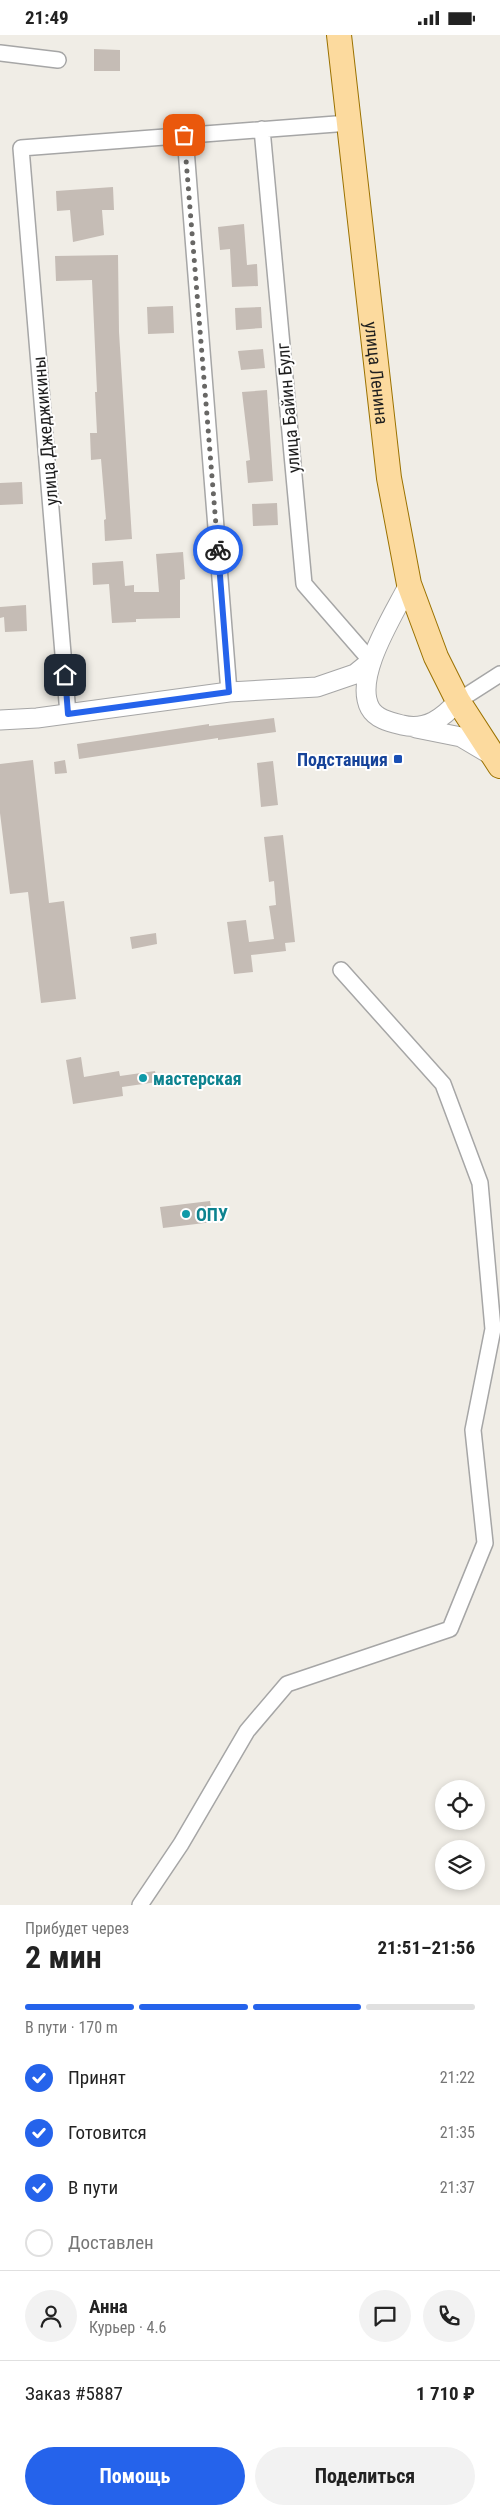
<!DOCTYPE html>
<html lang="ru">
<head>
<meta charset="utf-8">
<style>
	body { margin:0; font-family:"Roboto Condensed",sans-serif; background:#f2f2f2; color:#222; height:100vh; display:flex; flex-direction:column; font-size:19px; white-space:nowrap }
	* { box-sizing:border-box; margin:0 }
	p { font-size:16px; color:#767676 }
	.icon { flex:none; width:28px; height:28px; fill:none; stroke:currentColor; stroke-width:2; stroke-linecap:round; stroke-linejoin:round }
	.map { position:relative; height:1870px; overflow:hidden }
	.side { display:flex; flex-direction:column; background:#fff; flex:1 }
	.side>* { flex:none }
	.tools { position:absolute; left:435px; top:1745px; display:grid; gap:10px }
	.tools a { display:grid; place-items:center; width:50px; height:50px; border-radius:50%; background:#fff; box-shadow:0 2px 8px #0003; font-size:25px }
	.pin { position:absolute; display:grid; place-items:center; width:42px; height:42px; color:#fff; margin:-21px; border-radius:10px; box-shadow:0 2px 8px #0006 }
	.courier { position:absolute; display:grid; place-items:center; width:50px; height:50px; margin:-25px; border:4px solid #2563eb; border-radius:50%; background:#fff; color:#222; box-shadow:0 1px 6px #0007 }
	.headline em { font-style:normal; font-weight:700 }
	.headline div { display:flex; flex-direction:column-reverse }
	.headline { display:flex; align-items:center; justify-content:space-between; height:85px; padding:0 25px }
	h1 { font-size:32px; font-weight:700; line-height:38px }
	.bar { display:grid; grid-template-columns:repeat(4,1fr); gap:8px 5px; align-content:center; height:60px; padding:0 25px }
	.bar i { height:6px; border-radius:4px; background:#e0e0e0 }
	.bar .active { background:#2563eb }
	.bar p { grid-column:span 4 }
	.line { display:flex; align-items:center; gap:12px; padding:0 25px; border-top:1px solid #e0e0e0 }
	.line div { flex:1 }
	.round { display:grid; place-items:center; flex:none; width:52px; height:52px; border-radius:26px; background:#f2f2f2 }
	ol { padding:0 25px; list-style:none }
	li { display:flex; align-items:center; gap:15px; height:55px }
	li p { margin-inline-start:auto }
	li .icon { padding:5px; border-radius:50%; background:#2563eb; color:#fff; stroke-width:4 }
	li:last-child { color:#767676 }
	li i { width:28px; height:28px; border:2px solid #e0e0e0; border-radius:50% }
	.cta { display:flex; gap:10px; margin-top:auto; padding:10px 25px }
	.cta a { flex:1; height:58px; border-radius:30px; background:#2563eb; color:#fff; font-size:20px; font-weight:700; line-height:58px; text-align:center }
	.cta a+a { background:#f2f2f2; color:#222 }
	.status { display:flex; justify-content:space-between; align-items:center; height:35px; padding:0 25px; background:#fff; direction:ltr }
	.status svg { height:14px; fill:currentColor }
	.map>svg:first-child { display:block }
	.building { fill:#c5bcb5 }
	.lines { fill:none; stroke-linecap:round; stroke-linejoin:round }
	.minor-casing { stroke:#a6a6a6; stroke-width:18 }
	.tertiary-casing { stroke:#a6a6a6; stroke-width:21 }
	.primary-casing { stroke:#9b7200; stroke-width:26 }
	.minor { stroke:#fff; stroke-width:15 }
	.tertiary { stroke:#fff; stroke-width:19 }
	.primary { stroke:#fcda9e; stroke-width:24 }
	.done { stroke:#686765; stroke-width:5; stroke-dasharray:0 9 }
	.route { stroke:#2563eb; stroke-width:6 }
	.transit-dot { fill:#1a4fb4; stroke:#fff; stroke-width:2 }
	.culture-dot { fill:#0f9aa8; stroke:#fff; stroke-width:2 }
	.labels { text-anchor:middle; dominant-baseline:central; stroke-width:4; stroke-linejoin:round; paint-order:stroke }
	.street-label { font-size:18px; fill:#1f1f1f; stroke:#fff }
	.transit-label { font-size:18px; font-weight:bold; fill:#164399; stroke:#fff; text-anchor:end }
	.culture-label { font-size:18px; font-weight:bold; fill:#0d838f; stroke:#fff; text-anchor:start }
</style>
</head>
<body>
<div class="status"><b>21:49</b><svg viewBox="0 0 49 12"><path d="M0 12V9h3v3zM5 12V6h3v6zM10 12V3h3v9zM15 12V0h3v12zM26 1h20v11H26zM47 4h2v5h-2z"/></svg></div>
<div class="map">
<svg width="500" height="1870" viewBox="0 0 500 1870">
	<rect width="100%" height="100%" fill="#f0ede6"/>
	<!-- building -->
	<path class="building" d="M94 14 120 15V36H94Z
		M113 152 114 175H102L104 200 73 207 70 175 57 176 56 156Z
		M244 189 247 230 257 229 258 251 232 252 230 214 220 215 218 192Z
		M118 220 119 297 132 504 105 506 104 485 106 484 101 424 91 425 90 398H97L95 357H97L92 245 56 246 55 221Z
		M173 271 174 298 148 299 147 272Z
		M261 272 262 293 236 295 235 273Z
		M263 314 265 333 241 335 238 316Z
		M267 355 273 446 248 448 246 426 250 425 242 357Z
		M22 447 23 469 0 470V448Z
		M277 468 278 490 253 491 252 469Z
		M183 517 185 544 180 545V583L136 584V587L112 588 109 549 93 550 92 528 123 526 125 551 134 550V557H159L156 519Z
		M26 570 27 596 5 597 4 582 0 583V572Z
		M274 683 276 697 218 705V703L79 724 77 709 209 689V691Z
		M33 725 49 868 64 866 76 964 41 968 28 857 10 859 0 778V729Z
		M65 725 67 738 55 739 54 727Z
		M273 726 278 770 261 772 257 728Z
		M283 800 295 907 285 908 286 916 251 920 253 937 234 939 227 887 246 885 249 907 274 904 269 871 276 870 274 846 269 847 264 802Z
		M156 898 157 909 132 914 130 902Z
		M81 1022 84 1042 119 1036 120 1041 155 1036 157 1047 122 1052 123 1061 73 1069 66 1025Z
		M210 1166 213 1187 163 1193 160 1172Z"/>
	<g class="lines">
		<defs>
			<path id="minor" d="M0 18 58 25
				M262 94 304 549 371 626
				M185 101 229 657
				M458 666 500 639
				M68 679 21 113 349 88
				M140 1870 181 1809 247 1696 287 1649 450 1594 485 1508 473 1395 493 1294 480 1148 443 1049 341 935"/>
			<path id="tertiary" d="M409 549C395 578 353 641 370 673 376 684 390 687 402 690 426 696 443 683 458 666
				M0 685 37 683 229 657 317 652 355 639 371 626
				M416 693 461 702 493 721"/>
			<g id="primary">
				<path id="s1" d="M339 0 389 443 409 549 436 622 458 666 500 731"/>
			</g>
		</defs>
		<!-- minor casing -->
		<use href="#minor" class="minor-casing"/>
		<!-- tertiary casing -->
		<use href="#tertiary" class="tertiary-casing"/>
		<!-- primary casing -->
		<use href="#primary" class="primary-casing"/>
		<!-- minor -->
		<use href="#minor" class="minor"/>
		<!-- tertiary -->
		<use href="#tertiary" class="tertiary"/>
		<!-- primary -->
		<use href="#primary" class="primary"/>
	</g>
	<g class="lines">
		<!-- done -->
		<path class="done" d="M184 100 218 515"/>
		<!-- route -->
		<path class="route" d="M65 640 68 679 229 657 218 515"/>
	</g>
	<!-- markers -->
	<rect class="transit-dot" x="393" y="719" width="10" height="10" rx="2.5"/>
	<g class="culture-dot">
		<circle cx="143" cy="1043" r="5"/>
		<circle cx="186" cy="1179" r="5"/>
	</g>
	<g class="labels">
		<!-- street labels -->
		<g class="street-label">
			<text stroke="none"><textPath href="#s1" startOffset="340">улица Ленина</textPath></text>
			<text transform="translate(288 373) rotate(-95)">улица Байин Булг</text>
			<text transform="translate(45 396) rotate(-95)">улица Джеджикины</text>
		</g>
		<!-- transit labels -->
		<g class="transit-label">
			<text x="388" y="724">Подстанция</text>
		</g>
		<!-- culture labels -->
		<g class="culture-label">
			<text x="153" y="1043">мастерская</text>
			<text x="196" y="1179">ОПУ</text>
		</g>
	</g>
</svg>
<div class="tools">
<a><svg class="icon" aria-label="locate" viewBox="0 0 24 24"><circle cx="12" cy="12" r="6"/><path d="M12 2v4M12 18v4M2 12h4M18 12h4"/></svg></a>
<a><svg class="icon" aria-label="layers" viewBox="0 0 24 24"><path d="M12 4l9 5-9 5-9-5zM3 14l9 5 9-5"/></svg></a>
</div>
<div class="pin" style="left:184px;top:100px;background:#ea580c"><svg class="icon" aria-label="bag" viewBox="0 0 24 24"><path d="M5 8h14l-1 12H6zM9 8a3 3 0 0 1 6 0"/></svg></div>
<div class="pin" style="left:65px;top:640px;background:#1f2937"><svg class="icon" aria-label="home" viewBox="0 0 24 24"><path d="M3 11l9-7 9 7M6 9v11h12V9"/></svg></div>
<div class="courier" style="left:218px;top:515px"><svg class="icon" aria-label="bike" viewBox="0 0 24 24"><circle cx="6" cy="16" r="4"/><circle cx="18" cy="16" r="4"/><path d="M6 16l4-8h5l3 8M10 8l3 8H6M13 5h3"/></svg></div>
</div>
<section class="side">
<div class="headline"><div><h1>2 мин</h1><p>Прибудет через</p></div><em>21:51–21:56</em></div>
<div class="bar"><i class="active"></i><i class="active"></i><i class="active"></i><i></i><p>В пути · 170 m</p></div>
<ol>
<li><svg class="icon" aria-label="check" viewBox="0 0 24 24"><path d="M5 12l5 5 9-10"/></svg>Принят<p>21:22</p></li>
<li><svg class="icon" aria-label="check" viewBox="0 0 24 24"><path d="M5 12l5 5 9-10"/></svg>Готовится<p>21:35</p></li>
<li><svg class="icon" aria-label="check" viewBox="0 0 24 24"><path d="M5 12l5 5 9-10"/></svg>В пути<p>21:37</p></li>
<li><i></i>Доставлен</li>
</ol>
<div class="line" style="height:90px"><a class="round"><svg class="icon" aria-label="person" viewBox="0 0 24 24"><circle cx="12" cy="8" r="4"/><path d="M4 21q1-7 8-7t8 7"/></svg></a><div><b>Анна</b><p>Курьер · 4.6</p></div><a class="round"><svg class="icon" aria-label="chat" viewBox="0 0 24 24"><path d="M4 5h16v11H9l-5 4z"/></svg></a><a class="round"><svg class="icon" aria-label="phone" viewBox="0 0 24 24"><path d="M5 4h4l2 5-3 2q2 4 5 5l2-3 5 2v4C11 20 4 13 5 4z"/></svg></a></div>
<div class="line" style="height:65px"><div>Заказ #5887</div><b>1 710 ₽</b></div>
<div class="cta"><a>Помощь</a><a>Поделиться</a></div>
</section>
</body>
</html>
